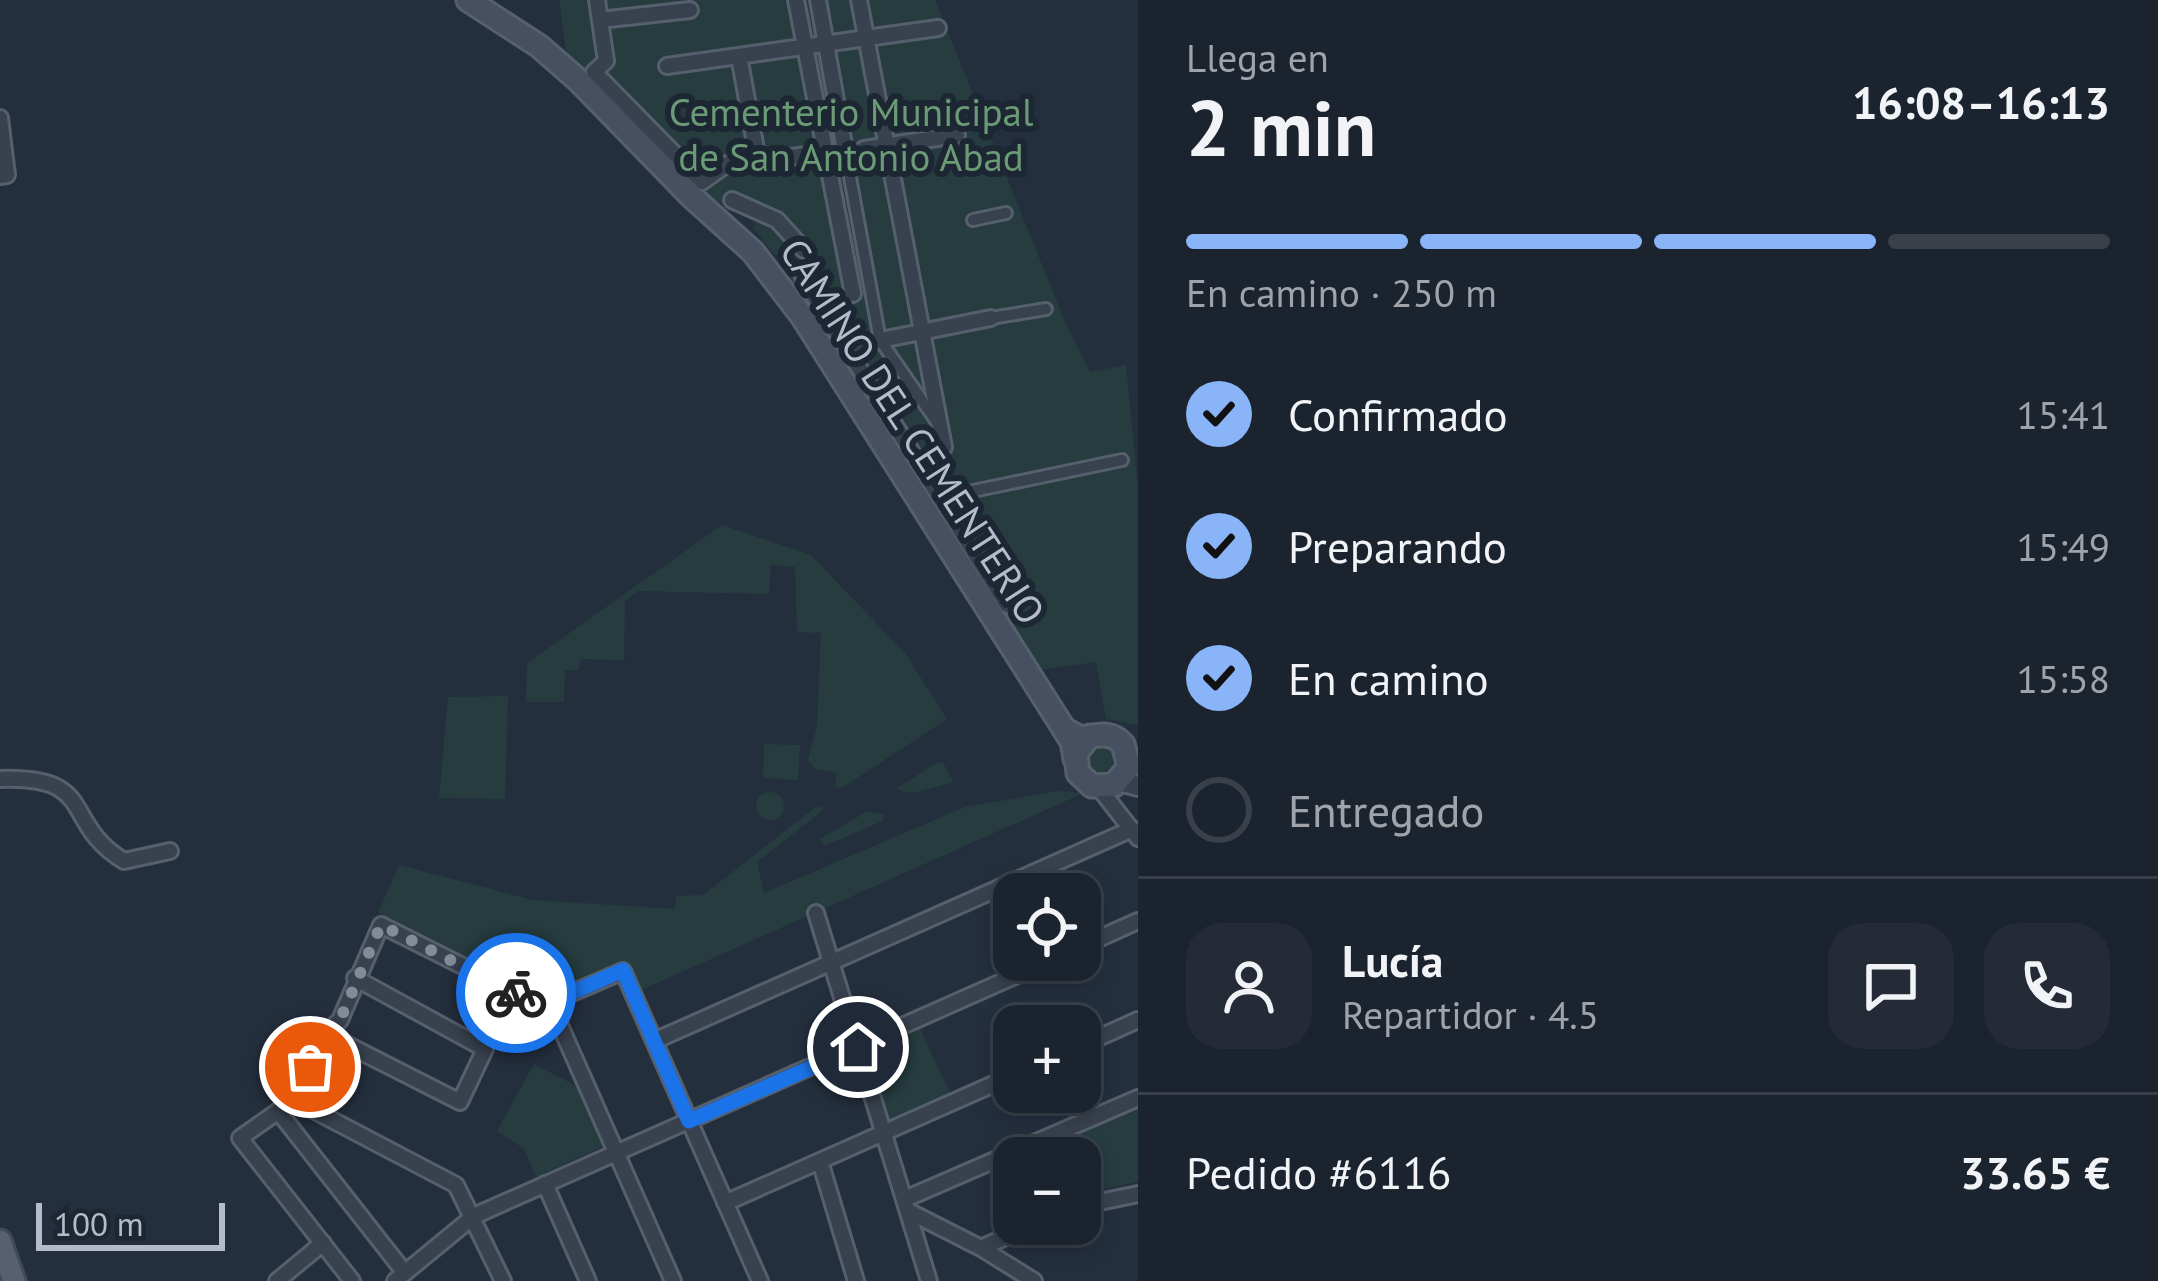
<!DOCTYPE html>
<html lang="es">
<head>
<meta charset="utf-8">
<style>
	body { margin:0; font-family:"PT Sans",sans-serif; background:#242b36; color:#f1f3f6; height:100vh; display:flex; flex-direction:column; font-size:45px; white-space:nowrap }
	* { box-sizing:border-box; margin:0 }
	p { font-size:39px; color:#a0a4aa }
	.icon { flex:none; width:66px; height:66px; fill:none; stroke:currentColor; stroke-width:2; stroke-linecap:round; stroke-linejoin:round }
	.map { position:relative; flex:1; overflow:hidden }
	.panel { display:flex; flex-direction:column; background:#1b232e; width:1020px }
	.panel>* { flex:none }
	.controls { position:absolute; left:993px; top:873px; display:grid; gap:24px }
	.controls a { display:grid; place-items:center; width:108px; height:108px; border-radius:24px; background:#1b232e; box-shadow:0 6px 18px #0003,0 0 0 3px #39404a; font-size:60px }
	.scale { position:absolute; left:36px; bottom:30px; width:189px; box-sizing:border-box; padding-left:12px; border:6px solid #b4bcc9; border-top:0; font-size:33px; line-height:42px; white-space:nowrap; color:#b4bcc9; -webkit-text-stroke:9px #1d2633; paint-order:stroke }
	.pin { position:absolute; display:grid; place-items:center; width:102px; height:102px; color:#fff; margin:-51px; border:6px solid #fff; border-radius:50%; box-shadow:0 3px 12px #0007 }
	.courier { position:absolute; display:grid; place-items:center; width:120px; height:120px; margin:-60px; border:9px solid #1a73e8; border-radius:50%; background:#fff; color:#222; box-shadow:0 3px 15px #0007 }
	.headline em { font-style:normal; font-weight:600 }
	.headline div { display:flex; flex-direction:column-reverse }
	.headline { display:flex; align-items:center; justify-content:space-between; height:204px; padding:0 48px }
	h1 { font-size:78px; font-weight:600; line-height:90px }
	.bar { display:grid; grid-template-columns:repeat(4,1fr); gap:18px 12px; align-content:center; height:144px; padding:0 48px }
	.bar i { height:15px; border-radius:9px; background:#39404a }
	.bar .active { background:#8ab4f8 }
	.bar p { grid-column:span 4 }
	.line { display:flex; align-items:center; gap:30px; padding:0 48px; border-top:3px solid #39404a }
	.line div { flex:1 }
	.round { display:grid; place-items:center; flex:none; width:126px; height:126px; border-radius:36px; background:#242b36 }
	ol { padding:0 48px; list-style:none }
	li { display:flex; align-items:center; gap:36px; height:132px }
	li p { margin-inline-start:auto }
	li .icon { padding:12px; border-radius:50%; background:#8ab4f8; color:#111; stroke-width:4 }
	li:last-child { color:#a0a4aa }
	li i { width:66px; height:66px; border:6px solid #39404a; border-radius:50% }
	main { display:flex; flex:1; min-height:0 }
	.map>svg:first-child { display:block }
	.green { fill:#263c3f }
	.lines { fill:none; stroke-linecap:round; stroke-linejoin:round }
	.pedestrian-casing { stroke:#565f6c; stroke-width:16 }
	.minor-casing { stroke:#565f6c; stroke-width:20 }
	.tertiary-casing { stroke:#565f6c; stroke-width:24 }
	.secondary-casing { stroke:#565f6c; stroke-width:27 }
	.primary-casing { stroke:#414a57; stroke-width:27 }
	.pedestrian { stroke:#38414e; stroke-width:10 }
	.minor { stroke:#38414e; stroke-width:14 }
	.tertiary { stroke:#38414e; stroke-width:18 }
	.secondary { stroke:#465061; stroke-width:21 }
	.primary { stroke:#56606e; stroke-width:21 }
	.done { stroke:#828b98; stroke-width:12; stroke-dasharray:0 21.6 }
	.route { stroke:#1a73e8; stroke-width:15 }
	.labels { text-anchor:middle; dominant-baseline:central; stroke-width:12; stroke-linejoin:round; paint-order:stroke }
	.park-label { font-size:39px; fill:#6b9a76; stroke:#1d2633 }
	.street-label { font-size:39px; fill:#b4bcc9; stroke:#1d2633 }
</style>
</head>
<body>
<main>
<div class="map">
<svg width="1138" height="1281" viewBox="0 0 1138 1281">
	<rect width="100%" height="100%" fill="#242f3e"/>
	<!-- green -->
	<path class="green" d="M559 0H935L1068 329 1090 372 1126 365 1138 489V725L1106 719 1096 662 1038 670 789 279 801 261 787 246 775 256 753 228 757 219 700 194 567 56Z
		M722 525 811 555 905 653 947 719 842 788 835 787 837 773 815 769 808 760 817 726 821 633 797 632 795 567 771 565 769 594 638 591 625 601 624 660 581 659 579 670H565L564 702H526L527 663Z
		M508 696 505 799 439 798 448 697Z
		M1106 734 1125 775 1086 782 1083 741Z
		M764 744 800 745 798 780 763 778Z
		M936 763H943L953 779 951 783 912 793 896 789Z
		M1058 791 1084 793 639 991 626 962 544 997 378 913 399 865 533 900 675 909 676 896 703 895 816 807 826 808 757 862 764 893 965 807Z
		M756 806a14 14 0 1 1 28 0a14 14 0 1 1-28 0Z
		M866 812 883 814V821L824 846 820 839Z
		M920 1029 951 1095 883 1127 862 1058Z
		M534 1064 580 1088 606 1145 536 1177 524 1149 497 1131Z
		M1138 1108V1182L1080 1194V1158H1061L1054 1144Z"/>
	<g class="lines">
		<defs>
			<path id="pedestrian" d="M845 150 880 340 939 425
				M973 220 1006 213
				M991 318 1046 309
				M973 491 1122 460"/>
			<path id="minor" d="M597 0 606 61 594 72 702 182 727 164 825 153
				M796 0 853 294
				M818 0 845 150
				M859 0 944 447
				M600 20 690 10
				M739 56 758 160
				M667 66 938 28
				M0 118 7 175 0 176
				M864 149 957 135
				M732 200 777 220 804 250
				M803 278 1007 605
				M850 353 871 342 991 318
				M0 779C99 776 60 822 124 861L170 851
				M1099 788 1138 838
				M816 913 929 1281
				M1080 947 1138 921
				M550 1003 673 1281
				M326 1034 460 1102 485 1049 355 978
				M654 1041 1132 829
				M1080 1046 1138 1020
				M294 1100 456 1185 503 1281
				M278 1111 405 1273
				M820 1161 856 1281
				M545 1184 588 1281
				M905 1199 1138 1098
				M725 1203 1014 1075
				M1080 1206 1138 1194
				M908 1211 981 1248 1034 1281
				M981 1248 1035 1224
				M277 1281 323 1243
				M352 1281 240 1138 294 1100 326 1034 340 1020 381 925 542 1006 623 971 760 1281
				M395 1281 474 1216 1051 960"/>
			<path id="tertiary" d="M1119 781 1138 786"/>
			<path id="secondary" d="M468 0 539 46 578 80 692 197 753 252 802 316 1064 729 1072 742 1075 759
				M1066 730 1080 738C1097 736 1109 730 1123 744L1129 767 1114 785 1092 786 1078 773 1076 753 1090 736"/>
			<path id="primary" d="M0 1241 14 1281"/>
		</defs>
		<!-- pedestrian casing -->
		<use href="#pedestrian" class="pedestrian-casing"/>
		<!-- minor casing -->
		<use href="#minor" class="minor-casing"/>
		<!-- tertiary casing -->
		<use href="#tertiary" class="tertiary-casing"/>
		<!-- secondary casing -->
		<use href="#secondary" class="secondary-casing"/>
		<!-- primary casing -->
		<use href="#primary" class="primary-casing"/>
		<!-- pedestrian -->
		<use href="#pedestrian" class="pedestrian"/>
		<!-- minor -->
		<use href="#minor" class="minor"/>
		<!-- tertiary -->
		<use href="#tertiary" class="tertiary"/>
		<!-- secondary -->
		<use href="#secondary" class="secondary"/>
		<!-- primary -->
		<use href="#primary" class="primary"/>
	</g>
	<g class="lines">
		<!-- done -->
		<path class="done" d="M310 1067 326 1034 340 1020 381 925 516 993"/>
		<!-- route -->
		<path class="route" d="M516 993 542 1006 623 970 689 1121 858 1047"/>
	</g>
	<g class="labels">
		<!-- park labels -->
		<g class="park-label">
			<text x="851" y="111">Cementerio Municipal<tspan x="851" dy="45">de San Antonio Abad</tspan></text>
		</g>
		<!-- street labels -->
		<g class="street-label">
			<text transform="translate(913 431) rotate(57)">CAMINO DEL CEMENTERIO</text>
		</g>
	</g>
</svg>
<div class="controls">
<a><svg class="icon" aria-label="locate" viewBox="0 0 24 24"><circle cx="12" cy="12" r="6"/><path d="M12 2v4M12 18v4M2 12h4M18 12h4"/></svg></a>
<a>+</a>
<a>−</a>
</div>
<div class="scale">100 m</div>
<div class="pin" style="left:310px;top:1067px;background:#ea580c"><svg class="icon" aria-label="bag" viewBox="0 0 24 24"><path d="M5 8h14l-1 12H6zM9 8a3 3 0 0 1 6 0"/></svg></div>
<div class="pin" style="left:858px;top:1047px;background:#1f2937"><svg class="icon" aria-label="home" viewBox="0 0 24 24"><path d="M3 11l9-7 9 7M6 9v11h12V9"/></svg></div>
<div class="courier" style="left:516px;top:993px"><svg class="icon" aria-label="bike" viewBox="0 0 24 24"><circle cx="6" cy="16" r="4"/><circle cx="18" cy="16" r="4"/><path d="M6 16l4-8h5l3 8M10 8l3 8H6M13 5h3"/></svg></div>
</div>
<section class="panel">
<div class="headline"><div><h1>2 min</h1><p>Llega en</p></div><em>16:08–16:13</em></div>
<div class="bar"><i class="active"></i><i class="active"></i><i class="active"></i><i></i><p>En camino · 250 m</p></div>
<ol>
<li><svg class="icon" aria-label="check" viewBox="0 0 24 24"><path d="M5 12l5 5 9-10"/></svg>Confirmado<p>15:41</p></li>
<li><svg class="icon" aria-label="check" viewBox="0 0 24 24"><path d="M5 12l5 5 9-10"/></svg>Preparando<p>15:49</p></li>
<li><svg class="icon" aria-label="check" viewBox="0 0 24 24"><path d="M5 12l5 5 9-10"/></svg>En camino<p>15:58</p></li>
<li><i></i>Entregado</li>
</ol>
<div class="line" style="height:216px"><a class="round"><svg class="icon" aria-label="person" viewBox="0 0 24 24"><circle cx="12" cy="8" r="4"/><path d="M4 21q1-7 8-7t8 7"/></svg></a><div><b>Lucía</b><p>Repartidor · 4.5</p></div><a class="round"><svg class="icon" aria-label="chat" viewBox="0 0 24 24"><path d="M4 5h16v11H9l-5 4z"/></svg></a><a class="round"><svg class="icon" aria-label="phone" viewBox="0 0 24 24"><path d="M5 4h4l2 5-3 2q2 4 5 5l2-3 5 2v4C11 20 4 13 5 4z"/></svg></a></div>
<div class="line" style="height:156px"><div>Pedido #6116</div><b>33.65 €</b></div>
</section>
</main>
</body>
</html>
